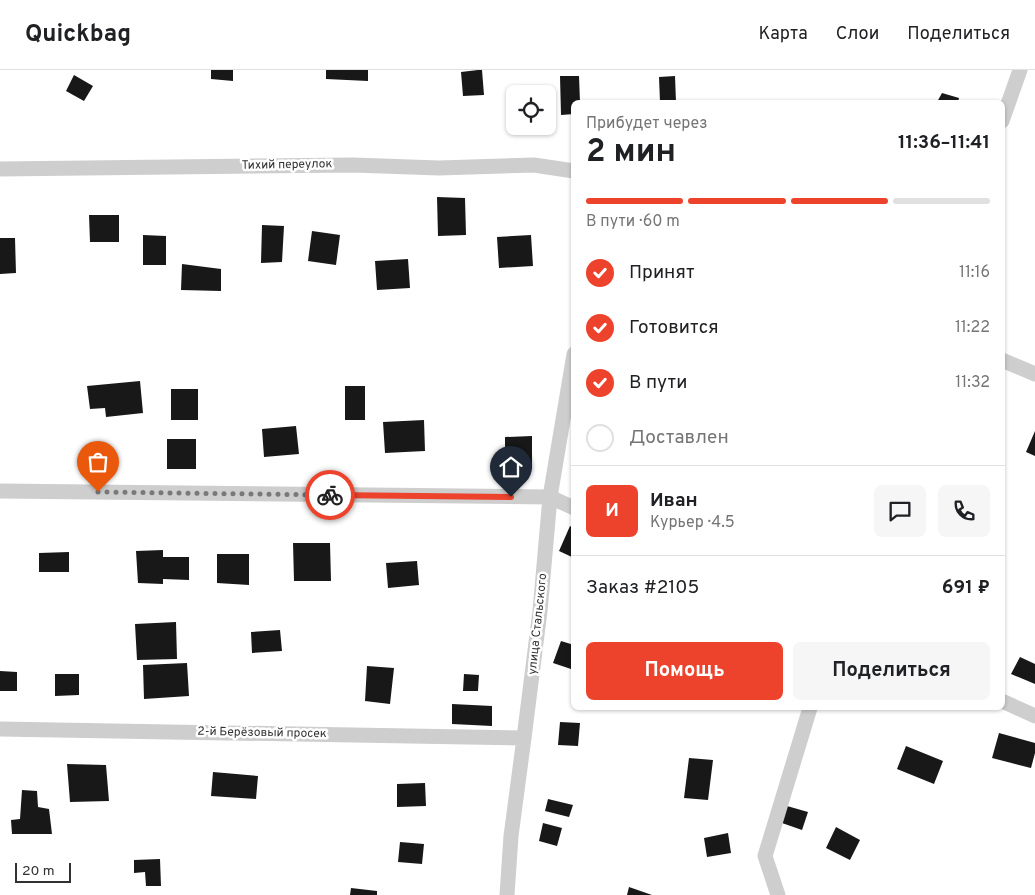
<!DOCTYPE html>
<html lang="ru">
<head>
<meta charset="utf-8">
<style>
	body { margin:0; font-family:Overpass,sans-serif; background:#f6f6f6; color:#202124; height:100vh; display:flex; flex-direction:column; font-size:19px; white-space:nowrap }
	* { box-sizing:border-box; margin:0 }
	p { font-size:16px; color:#757577 }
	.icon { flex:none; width:28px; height:28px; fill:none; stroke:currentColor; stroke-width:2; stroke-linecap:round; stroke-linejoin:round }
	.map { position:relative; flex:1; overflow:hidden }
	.panel { position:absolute; left:571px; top:30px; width:434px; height:610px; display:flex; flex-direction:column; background:#fff; border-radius:8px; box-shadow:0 1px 4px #0004 }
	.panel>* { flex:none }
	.buttons { position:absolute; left:506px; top:15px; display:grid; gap:10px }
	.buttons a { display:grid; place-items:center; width:50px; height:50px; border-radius:8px; background:#fff; box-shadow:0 1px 4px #0004; font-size:25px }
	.scale { position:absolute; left:15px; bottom:12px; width:56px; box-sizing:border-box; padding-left:5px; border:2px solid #313131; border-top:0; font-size:14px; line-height:18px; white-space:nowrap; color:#313131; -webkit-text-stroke:4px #fff; paint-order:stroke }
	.pin { position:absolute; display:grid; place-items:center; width:42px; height:42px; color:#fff; margin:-51px -21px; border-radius:50% 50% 50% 0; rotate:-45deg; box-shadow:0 0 5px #0007 }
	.pin .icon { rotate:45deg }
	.courier { position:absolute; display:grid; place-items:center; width:50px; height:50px; margin:-25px; border:4px solid #ed432d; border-radius:50%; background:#fff; color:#222; box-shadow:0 1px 6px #0007 }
	.overview em { font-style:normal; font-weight:700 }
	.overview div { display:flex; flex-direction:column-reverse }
	.overview { display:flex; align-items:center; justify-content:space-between; height:85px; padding:0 15px }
	h1 { font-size:32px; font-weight:700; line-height:38px }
	.bar { display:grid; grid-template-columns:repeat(4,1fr); gap:8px 5px; align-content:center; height:60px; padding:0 15px }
	.bar i { height:6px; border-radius:4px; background:#e0e0e0 }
	.bar .on { background:#ed432d }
	.bar p { grid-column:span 4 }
	.line { display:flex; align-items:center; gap:12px; padding:0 15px; border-top:1px solid #e0e0e0 }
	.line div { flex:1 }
	.round { display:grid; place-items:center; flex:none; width:52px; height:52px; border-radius:8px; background:#f6f6f6 }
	ol { padding:0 15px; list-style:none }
	li { display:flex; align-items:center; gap:15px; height:55px }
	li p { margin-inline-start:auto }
	li .icon { padding:5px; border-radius:50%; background:#ed432d; color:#fff; stroke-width:4 }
	li:last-child { color:#757577 }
	li i { width:28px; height:28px; border:2px solid #e0e0e0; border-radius:50% }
	.button { display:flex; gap:10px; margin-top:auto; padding:10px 15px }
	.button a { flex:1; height:58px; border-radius:8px; background:#ed432d; color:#fff; font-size:20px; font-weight:700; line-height:58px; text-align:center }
	.button a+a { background:#f6f6f6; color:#202124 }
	header { display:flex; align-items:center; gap:30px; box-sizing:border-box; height:70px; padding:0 25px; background:#fff; border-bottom:1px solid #e0e0e0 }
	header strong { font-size:24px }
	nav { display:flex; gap:28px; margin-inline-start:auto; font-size:18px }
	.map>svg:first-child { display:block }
	.building { fill:#181818 }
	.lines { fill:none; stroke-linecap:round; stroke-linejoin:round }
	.minor { stroke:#cecece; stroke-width:15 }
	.done { stroke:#797979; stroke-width:5; stroke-dasharray:0 9 }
	.route { stroke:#ed432d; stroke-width:6 }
	.labels { text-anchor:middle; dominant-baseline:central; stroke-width:5; stroke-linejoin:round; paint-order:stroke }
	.street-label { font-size:12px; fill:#313131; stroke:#fff }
</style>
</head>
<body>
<header>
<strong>Quickbag</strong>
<nav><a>Карта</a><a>Слои</a><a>Поделиться</a></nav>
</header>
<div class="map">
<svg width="1035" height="825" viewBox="0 0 1035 825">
	<rect width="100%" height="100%" fill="#fff"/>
	<!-- building -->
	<path class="building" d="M211 0H233V11L211 9Z
		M326 0H368V11L326 9Z
		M478 0H482L484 25 463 26 461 2Z
		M74 5 93 16 84 31 66 21Z
		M560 6H579L580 32H574V44L561 45Z
		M675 6 676 32H660L659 7Z
		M942 23 959 28 958 32H937Z
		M437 127 465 128 466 165 438 166Z
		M89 145H119V172H90Z
		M262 155 284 156 282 192 261 193Z
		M312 161 340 165 336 195 308 191Z
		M143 165 166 166V195H143Z
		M531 165 533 196 499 198 497 167Z
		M0 168H15L16 203 0 204Z
		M408 189 410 218 377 220 375 191Z
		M182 194 221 199V221L181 220Z
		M140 311 143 343 106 347 105 338 90 339 87 316Z
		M345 316H365V350H345Z
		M171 319H198V350H171Z
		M424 350 425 381 385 383 383 352Z
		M296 356 299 384 264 387 262 359Z
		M1035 361V386L1026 382Z
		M532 366V399H505V367Z
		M167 369H196V399H167Z
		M570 456 574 458V488L559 481Z
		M293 473H330L331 511H294Z
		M163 480V487H189V510L163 509V514L138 513 136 481Z
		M69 482V502H39V483Z
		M217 484H249V515L217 513Z
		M417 491 419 515 388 518 386 493Z
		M176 552 177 589 137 590 135 554Z
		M280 560 282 581 252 583 251 562Z
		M561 571 574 575V591L571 599 553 593Z
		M1020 587 1035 594V614L1011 604Z
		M187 593 189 626 144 629 143 595Z
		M367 596 394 598 390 634 365 631Z
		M0 601 17 602V621H0Z
		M55 604H79V625L55 626Z
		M464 604 479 605 478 621H463Z
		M452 634 492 636V656L452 654Z
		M560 652 580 653 578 676 558 675Z
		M999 663 1035 673V683L1031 698 992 688Z
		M906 676 943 691 934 714 897 699Z
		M689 688 713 690 708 730 684 728Z
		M67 694 106 695 109 731 70 732Z
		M213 702 258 706 256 729 211 726Z
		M425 713 426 736 397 737V714Z
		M22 720 37 721 38 737 49 739 52 764H12L11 750 20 749Z
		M548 729 573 735 569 747 545 741Z
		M787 736 808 742 802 760 782 753Z
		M543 753 562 758 557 776 539 771Z
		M836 757 860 770 850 790 826 778Z
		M728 763 731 783 707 787 704 768Z
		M400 772 424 774 422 794 398 792Z
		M160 789 161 816H146L145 802 134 803V790Z
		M629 817 652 825H627Z
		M351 818 377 821V825H350Z"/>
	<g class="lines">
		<!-- minor -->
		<path class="minor" d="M1002 51 1020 0
			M0 99 353 95 439 98 534 95 574 101
			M1002 290 1035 304
			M0 421 550 427 574 438
			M1002 631 1035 646
			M0 659 524 668
			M507 825 511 766 524 668 540 541 550 427 574 284
			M778 825 765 786 810 638"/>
	</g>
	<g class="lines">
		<!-- done -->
		<path class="done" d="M98 422 330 425"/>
		<!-- route -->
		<path class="route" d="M330 425 511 427"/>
	</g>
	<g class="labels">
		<!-- street labels -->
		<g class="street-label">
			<text transform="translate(287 95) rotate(-1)">Тихий переулок</text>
			<text transform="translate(538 554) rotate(-84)">улица Стальского</text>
			<text transform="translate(262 663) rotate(1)">2-й Берёзовый просек</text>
		</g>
	</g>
</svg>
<div class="buttons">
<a><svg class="icon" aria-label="locate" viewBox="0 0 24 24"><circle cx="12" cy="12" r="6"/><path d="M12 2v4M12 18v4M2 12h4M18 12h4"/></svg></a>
</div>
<div class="scale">20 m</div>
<div class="pin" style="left:98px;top:422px;background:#ea580c"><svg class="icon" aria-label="bag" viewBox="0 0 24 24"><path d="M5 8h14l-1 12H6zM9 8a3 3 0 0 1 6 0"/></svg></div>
<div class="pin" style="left:511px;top:427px;background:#1f2937"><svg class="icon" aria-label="home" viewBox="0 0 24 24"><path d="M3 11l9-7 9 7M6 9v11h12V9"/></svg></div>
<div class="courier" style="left:330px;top:425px"><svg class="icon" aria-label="bike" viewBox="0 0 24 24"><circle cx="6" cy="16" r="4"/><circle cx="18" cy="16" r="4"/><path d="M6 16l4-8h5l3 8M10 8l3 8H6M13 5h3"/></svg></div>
<section class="panel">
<div class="overview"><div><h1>2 мин</h1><p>Прибудет через</p></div><em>11:36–11:41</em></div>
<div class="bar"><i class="on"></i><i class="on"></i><i class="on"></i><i></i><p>В пути · 60 m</p></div>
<ol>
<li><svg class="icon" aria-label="check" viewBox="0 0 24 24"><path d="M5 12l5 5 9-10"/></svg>Принят<p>11:16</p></li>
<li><svg class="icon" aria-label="check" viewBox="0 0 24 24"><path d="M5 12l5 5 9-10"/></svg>Готовится<p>11:22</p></li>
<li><svg class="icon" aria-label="check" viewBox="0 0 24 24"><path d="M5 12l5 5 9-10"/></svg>В пути<p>11:32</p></li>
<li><i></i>Доставлен</li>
</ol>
<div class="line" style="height:90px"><b class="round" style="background:#ed432d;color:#fff">И</b><div><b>Иван</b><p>Курьер · 4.5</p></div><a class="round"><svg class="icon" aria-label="chat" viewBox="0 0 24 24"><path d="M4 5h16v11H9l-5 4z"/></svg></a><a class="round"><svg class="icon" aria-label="phone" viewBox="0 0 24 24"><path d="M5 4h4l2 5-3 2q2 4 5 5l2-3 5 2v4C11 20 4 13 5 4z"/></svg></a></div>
<div class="line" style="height:65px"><div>Заказ #2105</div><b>691 ₽</b></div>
<div class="button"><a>Помощь</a><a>Поделиться</a></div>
</section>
</div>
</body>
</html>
